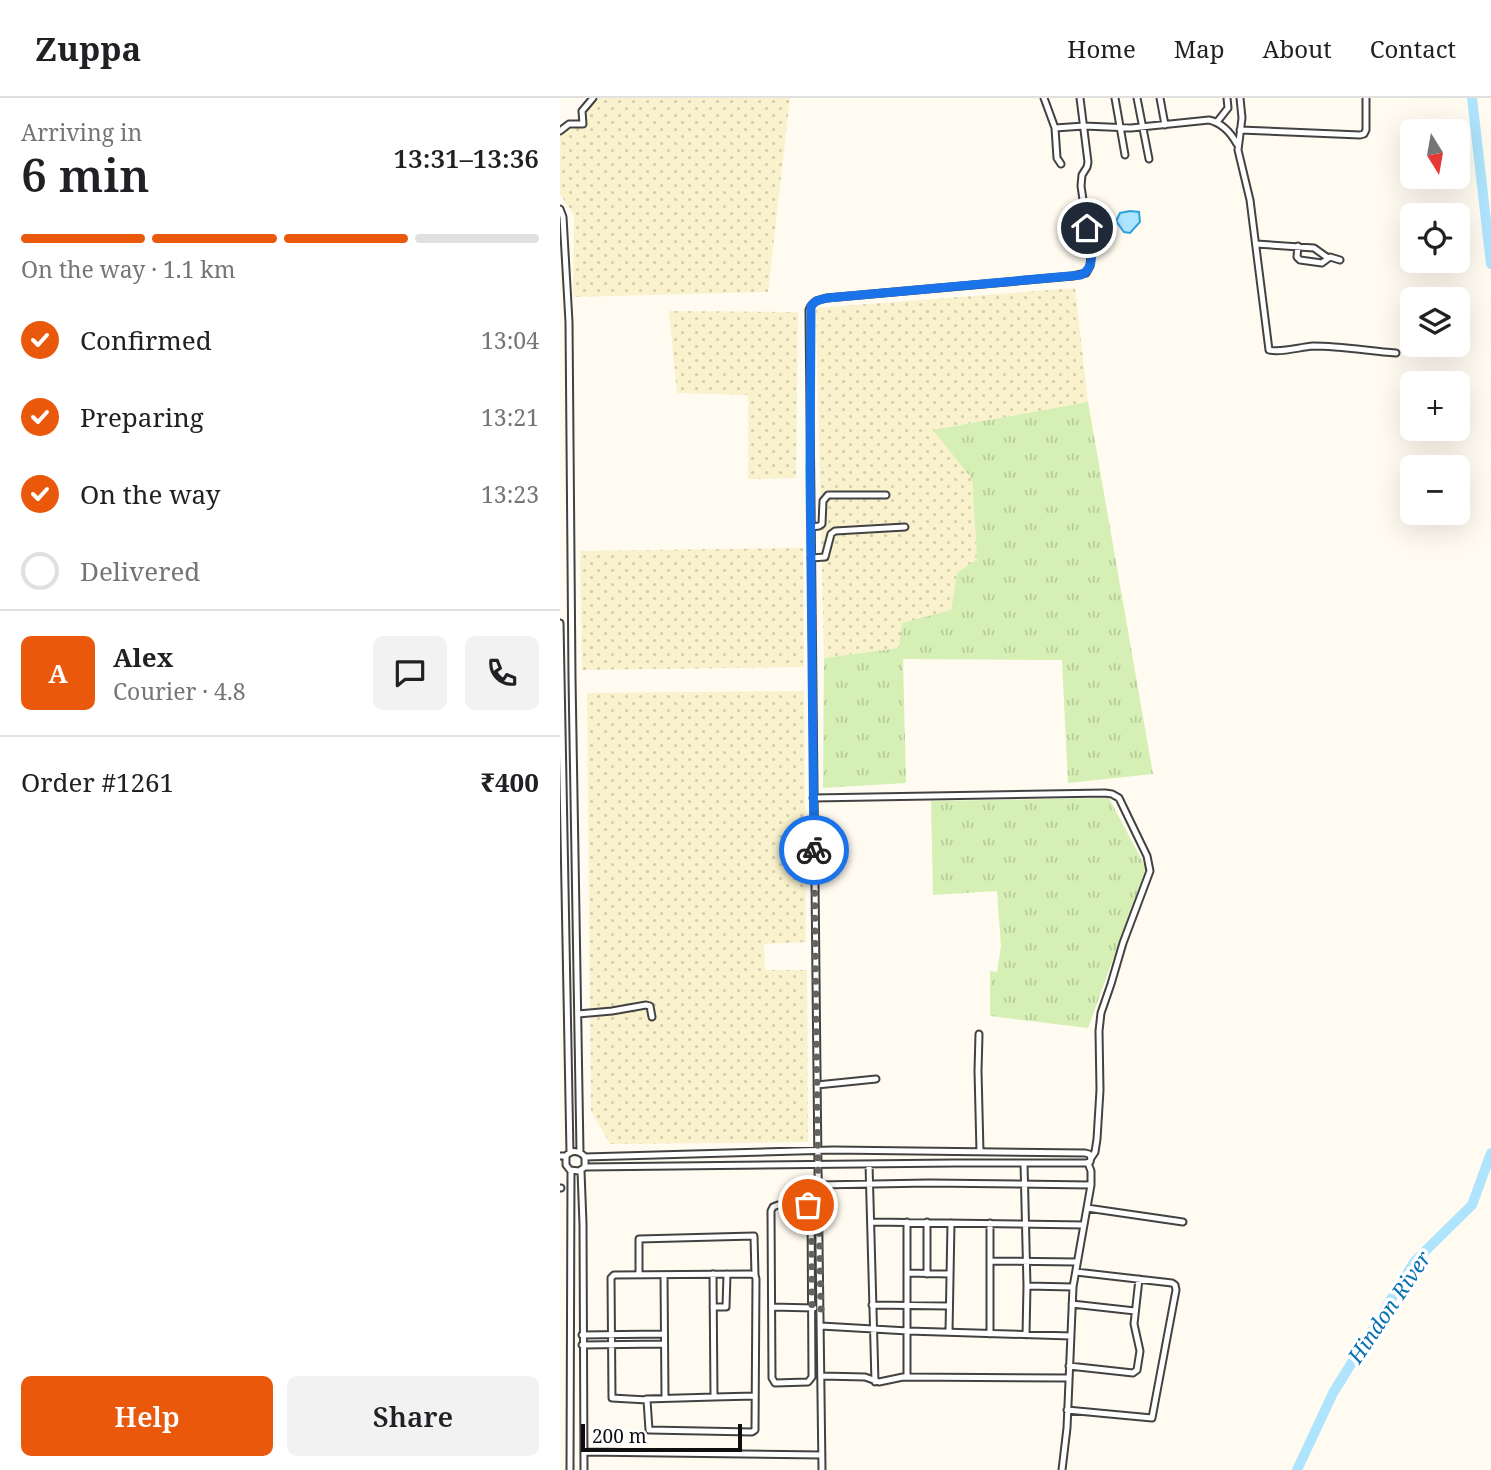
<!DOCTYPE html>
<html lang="en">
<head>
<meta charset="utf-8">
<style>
	body { margin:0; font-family:"Noto Serif",serif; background:#f2f2f2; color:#202124; height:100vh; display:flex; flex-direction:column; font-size:26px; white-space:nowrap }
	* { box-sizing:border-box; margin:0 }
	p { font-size:23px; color:#757577 }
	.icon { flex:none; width:38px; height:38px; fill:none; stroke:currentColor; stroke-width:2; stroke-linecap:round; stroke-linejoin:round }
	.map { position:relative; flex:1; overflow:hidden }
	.panel { display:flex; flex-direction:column; background:#fff; width:560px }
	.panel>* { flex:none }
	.needle { width:46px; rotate:169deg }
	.buttons { position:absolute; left:840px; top:21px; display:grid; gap:14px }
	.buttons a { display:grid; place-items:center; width:70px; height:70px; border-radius:10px; background:#fff; box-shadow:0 7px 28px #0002; font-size:35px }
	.scale { position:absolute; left:21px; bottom:18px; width:161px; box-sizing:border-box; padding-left:7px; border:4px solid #0f0f0f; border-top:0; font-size:19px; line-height:24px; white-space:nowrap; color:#0f0f0f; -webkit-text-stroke:5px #fff; paint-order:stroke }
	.pin { position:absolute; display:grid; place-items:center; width:60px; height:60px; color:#fff; margin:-30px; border:4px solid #fff; border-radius:50%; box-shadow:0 2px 7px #0007 }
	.courier { position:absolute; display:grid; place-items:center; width:70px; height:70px; margin:-35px; border:5px solid #1a73e8; border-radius:50%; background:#fff; color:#222; box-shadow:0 2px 9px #0007 }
	.head em { font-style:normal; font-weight:600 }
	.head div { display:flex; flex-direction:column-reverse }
	.head { display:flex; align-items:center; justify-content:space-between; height:119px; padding:0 21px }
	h1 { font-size:46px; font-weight:600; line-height:52px }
	.bar { display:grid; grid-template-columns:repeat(4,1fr); gap:10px 7px; align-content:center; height:84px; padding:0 21px }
	.bar i { height:9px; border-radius:5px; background:#e0e0e0 }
	.bar .selected { background:#ea580c }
	.bar p { grid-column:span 4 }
	.line { display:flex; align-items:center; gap:18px; padding:0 21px; border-top:2px solid #e0e0e0 }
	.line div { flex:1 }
	.round { display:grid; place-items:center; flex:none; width:74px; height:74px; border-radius:10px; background:#f2f2f2 }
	ol { padding:0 21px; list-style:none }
	li { display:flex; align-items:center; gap:21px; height:77px }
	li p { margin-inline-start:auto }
	li .icon { padding:7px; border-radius:50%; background:#ea580c; color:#fff; stroke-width:4 }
	li:last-child { color:#757577 }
	li i { width:38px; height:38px; border:4px solid #e0e0e0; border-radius:50% }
	.primary-button { display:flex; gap:14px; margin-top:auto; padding:14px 21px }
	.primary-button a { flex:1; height:80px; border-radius:10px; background:#ea580c; color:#fff; font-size:28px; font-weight:600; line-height:80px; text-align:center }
	.primary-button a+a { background:#f2f2f2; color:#202124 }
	header { display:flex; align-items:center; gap:42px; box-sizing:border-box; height:98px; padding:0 35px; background:#fff; border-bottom:2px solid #e0e0e0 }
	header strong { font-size:33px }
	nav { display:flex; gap:38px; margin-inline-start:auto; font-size:24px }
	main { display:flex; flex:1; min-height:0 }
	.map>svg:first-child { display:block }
	.farmland { fill:url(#farmland-dots) }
	.grass { fill:url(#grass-tufts) }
	.water { fill:#aee4fd; stroke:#2da1dc; stroke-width:2 }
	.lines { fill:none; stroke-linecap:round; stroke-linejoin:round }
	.river { stroke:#aee4fd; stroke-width:10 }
	.minor-casing { stroke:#424242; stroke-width:9 }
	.minor { stroke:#fff; stroke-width:5 }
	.done { stroke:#63625e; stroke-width:7; stroke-dasharray:0 12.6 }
	.route { stroke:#1a73e8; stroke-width:9 }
	.labels { text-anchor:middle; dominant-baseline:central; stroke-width:7; stroke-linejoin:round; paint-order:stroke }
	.water-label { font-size:21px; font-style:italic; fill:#0971af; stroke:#fff }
</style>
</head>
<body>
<header>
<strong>Zuppa</strong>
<nav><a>Home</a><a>Map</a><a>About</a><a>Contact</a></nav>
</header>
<main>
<section class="panel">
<div class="head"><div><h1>6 min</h1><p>Arriving in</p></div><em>13:31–13:36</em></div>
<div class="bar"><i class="selected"></i><i class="selected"></i><i class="selected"></i><i></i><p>On the way · 1.1 km</p></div>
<ol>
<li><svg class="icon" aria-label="check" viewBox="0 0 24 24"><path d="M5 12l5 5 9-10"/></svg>Confirmed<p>13:04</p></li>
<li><svg class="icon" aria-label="check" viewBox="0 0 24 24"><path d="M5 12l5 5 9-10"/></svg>Preparing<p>13:21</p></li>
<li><svg class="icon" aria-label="check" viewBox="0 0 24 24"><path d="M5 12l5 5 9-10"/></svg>On the way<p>13:23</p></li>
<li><i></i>Delivered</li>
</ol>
<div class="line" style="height:126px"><b class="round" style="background:#ea580c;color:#fff">A</b><div><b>Alex</b><p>Courier · 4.8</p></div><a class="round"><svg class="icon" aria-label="chat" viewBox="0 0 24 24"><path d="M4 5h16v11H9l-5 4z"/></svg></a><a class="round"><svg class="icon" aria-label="phone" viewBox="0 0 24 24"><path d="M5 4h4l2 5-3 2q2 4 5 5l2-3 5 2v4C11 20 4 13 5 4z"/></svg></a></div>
<div class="line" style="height:91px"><div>Order #1261</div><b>₹400</b></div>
<div class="primary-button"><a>Help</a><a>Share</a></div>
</section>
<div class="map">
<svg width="931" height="1372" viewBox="0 0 931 1372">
	<defs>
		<pattern id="farmland-dots" width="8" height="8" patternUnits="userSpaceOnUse" patternTransform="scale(1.75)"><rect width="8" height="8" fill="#f9f2cd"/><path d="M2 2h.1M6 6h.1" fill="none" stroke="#d4ceaf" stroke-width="1.8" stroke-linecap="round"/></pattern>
		<pattern id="grass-tufts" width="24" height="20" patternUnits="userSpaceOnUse" patternTransform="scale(1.75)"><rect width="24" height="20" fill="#d6efb5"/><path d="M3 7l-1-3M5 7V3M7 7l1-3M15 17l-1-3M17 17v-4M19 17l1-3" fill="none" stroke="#b6cc9a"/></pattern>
	</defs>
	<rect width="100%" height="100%" fill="#fffbf0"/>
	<!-- farmland -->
	<path class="farmland" d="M38 0H230L208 194 13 199 14 117 0 96V38Z
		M515 190 528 304 374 332 412 381 417 461 397 475 391 512 343 525 339 550 264 560 256 210Z
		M109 213 238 214 236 380 188 381V297L117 295Z
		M243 450 244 569 22 572 20 453Z
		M244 593 246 844 204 846 205 872H247L248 1044 50 1046 31 1013 27 595Z"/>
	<!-- grass -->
	<path class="grass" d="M528 304 593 676 508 685 502 562 343 561 346 685 263 690 264 560 339 550 342 525 391 512 397 475 417 461 412 381 373 332Z
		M549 700 586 770 528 930 430 918V873L437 874 441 848 437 793 373 797 371 703Z"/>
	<!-- water -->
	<path class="water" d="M570 113 579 114 580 124 570 135 564 134 556 123 560 115Z"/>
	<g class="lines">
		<!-- river -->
		<path class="river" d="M912 0 931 166
			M737 1372 773 1295 855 1163 912 1107 931 1055"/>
		<defs>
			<path id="minor" d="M484 0 495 30 497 60 501 66
				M555 0 565 57
				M577 0 589 61
				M600 0 605 27
				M680 0 682 20 678 52 690 102 709 252C721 255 740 249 753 248 780 248 809 253 836 255
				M657 24 668 10 667 0
				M495 30 524 28 571 30 649 22C662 25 671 35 677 46
				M680 32 800 37 804 36 806 32V0
				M0 33 9 26H23L22 13 33 0
				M0 111 3 119 9 224 12 580 20 1054
				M696 146 754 150 768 160
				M738 148 737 159 740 162 762 165 770 159 780 162
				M251 429 259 428 262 426 263 403 268 397H326
				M251 460 265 459 271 436 275 433 345 429
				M0 525 10 1055
				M253 700 545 695 552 696 559 700 587 758 590 773 563 845 551 886 541 915 539 933 540 992 537 1041 535 1054 531 1060
				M18 916 52 913 86 907 90 908 92 919
				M419 936 418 973 420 1054
				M257 987 316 981
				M0 1058H6C11 1052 19 1052 25 1059V1069L19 1073 10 1072 6 1067V1058
				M464 1065 467 1188 466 1237
				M309 1066 315 1284
				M25 1069 395 1065H526L530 1064 531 1060 529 1056 525 1055 273 1052 25 1059
				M21 1073 23 1126 24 1372
				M258 1087 369 1085 531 1087
				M0 1090H1
				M218 1107H248L251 1110 252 1279 248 1284 215 1285 212 1280 211 1113 213 1109Z
				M527 1110 623 1124
				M311 1124 524 1127
				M347 1124V1279
				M367 1124V1176
				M430 1125V1236
				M430 1163 517 1164
				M347 1175 390 1176
				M153 1176 154 1299 195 1298
				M79 1177V1141L194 1138 195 1177 196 1181 195 1332 192 1334 89 1332 87 1302 52 1300 51 1180 54 1177 190 1176 195 1177
				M104 1177 105 1300
				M467 1188 513 1189
				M512 1206 575 1213
				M312 1207 389 1208
				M153 1209H166L167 1176
				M212 1209 254 1210
				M261 1228 348 1233 511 1238
				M389 1234 391 1125
				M22 1237 104 1236
				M22 1247 104 1246
				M509 1268 573 1275 577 1272 580 1253 574 1226 579 1181
				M262 1278 305 1279 319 1284 343 1279 508 1280
				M86 1301 154 1299
				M507 1312 592 1320 616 1192 615 1187 612 1185 516 1174
				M24 1354 262 1357
				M10 1372 11 1073
				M262 1372C261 1271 259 1170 258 1069 254 784 251 498 249 212 252 203 258 202 267 200L513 178 526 175 530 168 531 156 521 88 522 77 527 69 528 64 520 0
				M502 1372 507 1330 513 1189 531 1087V1073L528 1065"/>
		</defs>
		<!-- minor casing -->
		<use href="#minor" class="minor-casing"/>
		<!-- minor -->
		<use href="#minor" class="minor"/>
	</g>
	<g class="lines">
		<!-- done -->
		<path class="done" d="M248 1107 251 1110 252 1210 261 1211 258 1067 254 752"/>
		<!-- route -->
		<path class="route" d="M254 752 250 374 251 208 256 203 267 200 521 177C538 169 530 145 527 130"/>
	</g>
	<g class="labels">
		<!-- water labels -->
		<g class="water-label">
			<text transform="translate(829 1209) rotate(-56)">Hindon River</text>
		</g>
	</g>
</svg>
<div class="buttons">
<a><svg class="needle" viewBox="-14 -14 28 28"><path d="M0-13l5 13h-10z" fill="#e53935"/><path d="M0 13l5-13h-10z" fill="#757577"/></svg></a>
<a><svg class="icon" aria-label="locate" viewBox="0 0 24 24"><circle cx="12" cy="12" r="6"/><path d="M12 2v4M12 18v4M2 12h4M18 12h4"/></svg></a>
<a><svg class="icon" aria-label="layers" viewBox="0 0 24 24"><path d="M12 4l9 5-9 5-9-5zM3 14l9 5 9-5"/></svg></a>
<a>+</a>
<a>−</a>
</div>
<div class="scale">200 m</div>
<div class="pin" style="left:248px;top:1107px;background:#ea580c"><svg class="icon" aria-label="bag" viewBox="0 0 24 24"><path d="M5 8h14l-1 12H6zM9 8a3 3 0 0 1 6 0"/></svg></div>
<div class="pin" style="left:527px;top:130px;background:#1f2937"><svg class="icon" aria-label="home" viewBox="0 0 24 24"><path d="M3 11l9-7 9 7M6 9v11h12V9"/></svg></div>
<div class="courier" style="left:254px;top:752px"><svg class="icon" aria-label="bike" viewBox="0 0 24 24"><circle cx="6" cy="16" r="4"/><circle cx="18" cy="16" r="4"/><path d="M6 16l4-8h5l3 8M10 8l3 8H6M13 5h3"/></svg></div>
</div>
</main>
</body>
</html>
